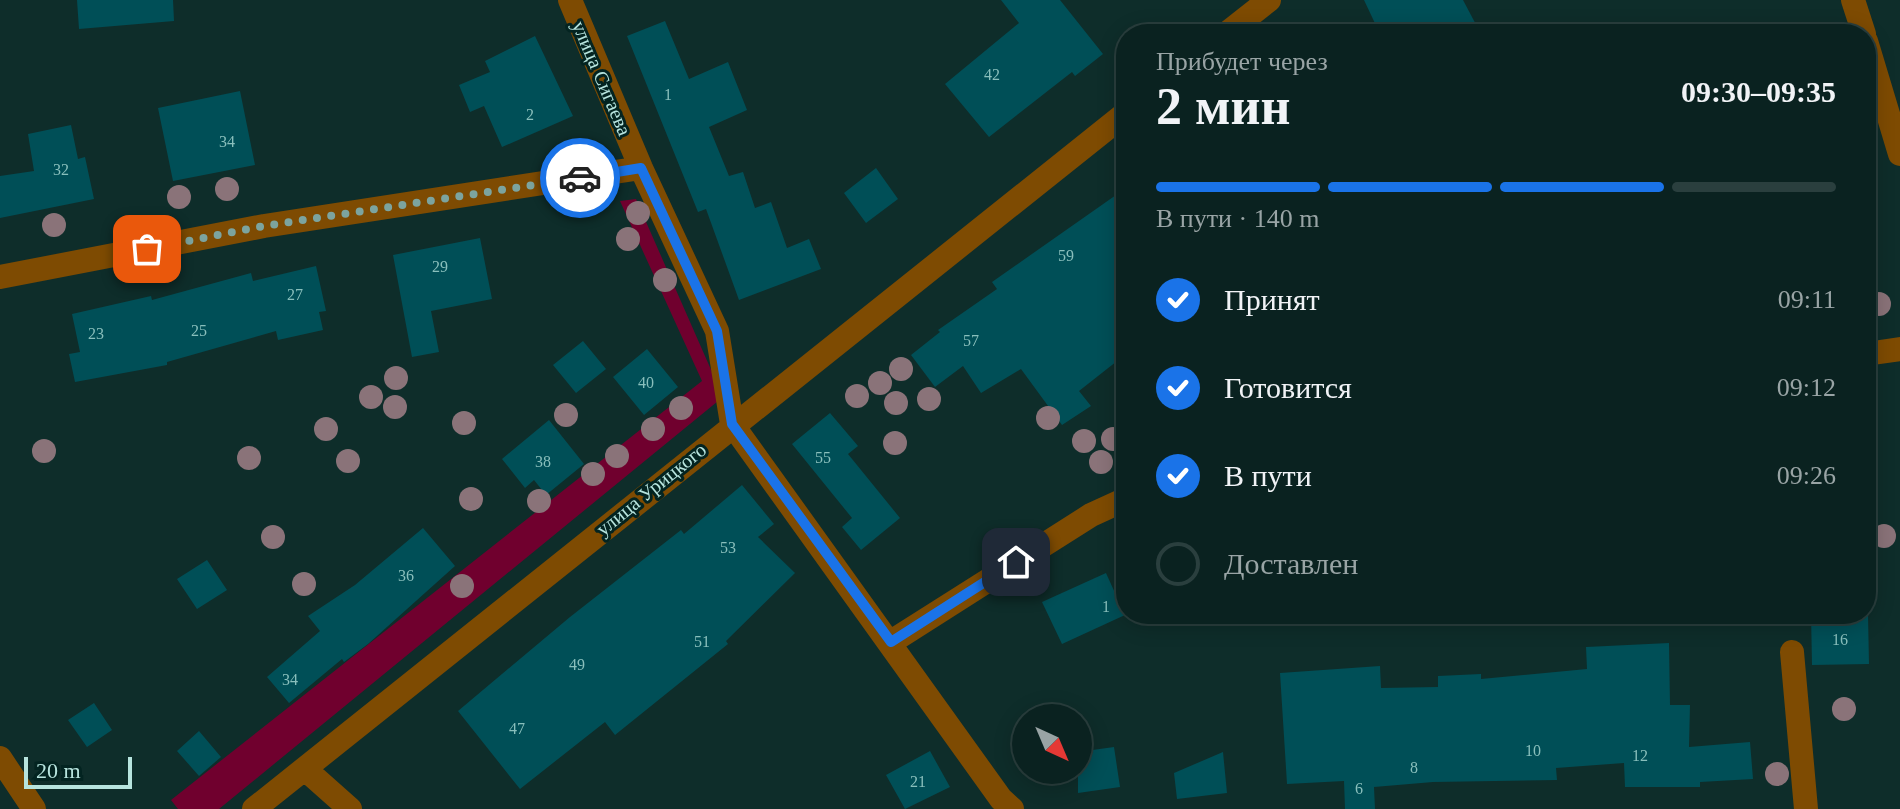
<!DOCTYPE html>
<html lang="ru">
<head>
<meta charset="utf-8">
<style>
	body { margin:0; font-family:"Times New Roman",serif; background:#182f2d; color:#f1f3f6; height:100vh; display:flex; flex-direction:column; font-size:30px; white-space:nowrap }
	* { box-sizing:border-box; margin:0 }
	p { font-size:26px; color:#99a4a5 }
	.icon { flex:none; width:44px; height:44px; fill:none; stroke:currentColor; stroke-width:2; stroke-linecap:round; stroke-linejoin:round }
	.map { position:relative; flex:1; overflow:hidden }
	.drawer { position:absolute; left:1116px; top:24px; width:760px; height:600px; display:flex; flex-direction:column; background:#0a2220; border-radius:32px; box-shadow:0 4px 20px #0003,0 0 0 2px #2a3f3e }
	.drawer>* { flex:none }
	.needle { width:52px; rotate:136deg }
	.buttons { position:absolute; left:1012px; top:704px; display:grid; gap:16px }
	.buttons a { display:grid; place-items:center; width:80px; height:80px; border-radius:50%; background:#0a2220; box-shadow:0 4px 20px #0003,0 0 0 2px #2a3f3e; font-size:40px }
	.scale { position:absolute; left:24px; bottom:20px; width:108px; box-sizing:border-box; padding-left:8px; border:4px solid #b7e4de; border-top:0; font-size:22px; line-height:28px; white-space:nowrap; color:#b7e4de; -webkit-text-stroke:6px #032421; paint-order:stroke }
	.pin { position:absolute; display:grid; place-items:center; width:68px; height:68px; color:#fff; margin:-34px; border-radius:16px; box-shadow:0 4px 12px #0006 }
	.courier { position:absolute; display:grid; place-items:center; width:80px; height:80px; margin:-40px; border:6px solid #1a73e8; border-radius:50%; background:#fff; color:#222; box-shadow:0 2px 10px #0007 }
	.headline em { font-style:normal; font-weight:600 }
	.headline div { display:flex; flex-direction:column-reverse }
	.headline { display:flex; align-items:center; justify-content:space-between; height:136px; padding:0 40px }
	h1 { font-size:52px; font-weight:600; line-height:60px }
	.bar { display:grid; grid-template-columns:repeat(4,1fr); gap:12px 8px; align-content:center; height:96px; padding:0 40px }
	.bar i { height:10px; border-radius:6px; background:#2a3f3e }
	.bar .selected { background:#1a73e8 }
	.bar p { grid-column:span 4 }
	ol { padding:0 40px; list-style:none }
	li { display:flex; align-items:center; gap:24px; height:88px }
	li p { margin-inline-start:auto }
	li .icon { padding:8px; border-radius:50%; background:#1a73e8; color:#fff; stroke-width:4 }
	li:last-child { color:#99a4a5 }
	li i { width:44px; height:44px; border:4px solid #2a3f3e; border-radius:50% }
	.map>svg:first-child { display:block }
	.green { fill:#70002e }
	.building { fill:#004f57 }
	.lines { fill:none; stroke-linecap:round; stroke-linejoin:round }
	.minor { stroke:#7e4b02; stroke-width:24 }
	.tree { fill:#8a7379 }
	.done { stroke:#7ca49f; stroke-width:8; stroke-dasharray:0 14.4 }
	.route { stroke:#1a73e8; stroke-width:10 }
	.labels { text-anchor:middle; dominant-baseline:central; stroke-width:6; stroke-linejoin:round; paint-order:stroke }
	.number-label { font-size:16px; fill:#89bfbc }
	.street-label { font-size:20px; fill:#b7e4de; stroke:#032421 }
</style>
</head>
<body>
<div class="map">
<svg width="1900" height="809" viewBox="0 0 1900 809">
	<rect width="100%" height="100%" fill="#0e2d2a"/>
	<!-- green -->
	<path class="green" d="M636 199 723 397 219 809H178L171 800 702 381 620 201Z"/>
	<!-- building -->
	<path class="building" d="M77 0H173L174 21 79 29Z
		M1001 0H1060L1103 54 1075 76 1072 72 989 137 945 84 1019 23Z
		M1364 0H1463L1481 34H1380Z
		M665 21 689 79 728 62 747 110 709 127 729 176 743 172 755 208 771 202 787 248 809 239 821 269 739 300 706 209 698 212 627 36Z
		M535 36 573 116 502 147 484 106 470 112 459 85 490 72 485 61Z
		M240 91 255 165 173 181 158 108Z
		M71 125 78 159 85 157 94 199 0 218V176L34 171 28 134Z
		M876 168 898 199 866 223 844 193Z
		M1126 188V354L1079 391 1091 406 1062 425 1021 369 981 393 963 366 935 387 911 355 940 332 938 330 997 289 992 282Z
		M480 238 492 299 431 311 439 352 412 357 393 255Z
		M316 266 326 311 319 312 323 330 278 340 276 331 167 362V365L75 382 69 354 80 352 72 314 151 296 152 300 251 273 253 281Z
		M583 341 606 369 576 393 553 365Z
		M647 349 678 387 644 415 613 377Z
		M830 413 858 446 848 454 900 518 861 550 842 527 852 518 792 444Z
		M549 420 584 464 546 495 534 480 525 488 502 459Z
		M742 485 774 524 758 537 795 573 726 641 728 644 615 735 605 722 520 789 458 711 570 617 681 530 684 534Z
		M423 528 455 566 368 644 344 662 342 659 289 703 267 677 320 631 308 616 355 585Z
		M207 560 227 590 197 609 177 579Z
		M1106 573 1125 615 1062 644 1042 602Z
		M1811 614H1868L1869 664 1812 665Z
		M1669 643 1670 705H1690L1689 747 1750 742 1753 779 1700 782V787H1625L1624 763 1556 768 1557 780 1433 782 1374 787 1375 809H1345L1344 781 1287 784 1280 673 1380 666 1381 688 1438 687V676L1481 674V679L1587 669 1586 647Z
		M94 703 112 730 87 747 68 720Z
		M199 731 221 757 199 776 177 751Z
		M1114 747 1120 787 1078 793V752Z
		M930 751 950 787 905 809 886 775Z
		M1223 752 1227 793 1177 799 1174 773Z"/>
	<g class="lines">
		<!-- minor -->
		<path class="minor" d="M570 0 641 168 717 331 732 424 1001 799 1012 809
			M1853 0 1864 34
			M1226 34 1269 0
			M1866 41 1900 154
			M0 277 264 226 641 168
			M1866 354 1900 349
			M891 642 1091 515 1126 499
			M1792 652 1806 809
			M0 758 34 809
			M305 769 350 809
			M254 809 1126 113"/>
	</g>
	<!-- trees -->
	<g class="tree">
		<circle cx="227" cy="189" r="12"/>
		<circle cx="179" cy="197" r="12"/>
		<circle cx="638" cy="213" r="12"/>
		<circle cx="54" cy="225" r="12"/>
		<circle cx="628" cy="239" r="12"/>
		<circle cx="665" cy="280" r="12"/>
		<circle cx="1879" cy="304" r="12"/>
		<circle cx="901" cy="369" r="12"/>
		<circle cx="396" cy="378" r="12"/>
		<circle cx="880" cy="383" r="12"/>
		<circle cx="857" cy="396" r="12"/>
		<circle cx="371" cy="397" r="12"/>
		<circle cx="929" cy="399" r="12"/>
		<circle cx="896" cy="403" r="12"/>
		<circle cx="395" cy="407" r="12"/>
		<circle cx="681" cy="408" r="12"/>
		<circle cx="566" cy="415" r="12"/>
		<circle cx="1048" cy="418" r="12"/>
		<circle cx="464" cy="423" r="12"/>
		<circle cx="326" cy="429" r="12"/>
		<circle cx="653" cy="429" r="12"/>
		<circle cx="1113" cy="439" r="12"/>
		<circle cx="1084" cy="441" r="12"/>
		<circle cx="895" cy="443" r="12"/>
		<circle cx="44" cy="451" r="12"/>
		<circle cx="617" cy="456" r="12"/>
		<circle cx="249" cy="458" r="12"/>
		<circle cx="348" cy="461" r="12"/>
		<circle cx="1101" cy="462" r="12"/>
		<circle cx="593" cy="474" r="12"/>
		<circle cx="471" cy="499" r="12"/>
		<circle cx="539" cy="501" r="12"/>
		<circle cx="1884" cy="536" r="12"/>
		<circle cx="273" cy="537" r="12"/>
		<circle cx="304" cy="584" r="12"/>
		<circle cx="462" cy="586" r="12"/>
		<circle cx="1844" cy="709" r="12"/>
		<circle cx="1777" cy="774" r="12"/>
	</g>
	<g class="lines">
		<!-- done -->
		<path class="done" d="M147 249 264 226 580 178"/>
		<!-- route -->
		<path class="route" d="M580 178 641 168 717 331 732 424 891 642 1016 562"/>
	</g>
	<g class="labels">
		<!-- number labels -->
		<g class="number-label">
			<text x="992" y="74">42</text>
			<text x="668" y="94">1</text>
			<text x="530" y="114">2</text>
			<text x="227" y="141">34</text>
			<text x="61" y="169">32</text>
			<text x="1066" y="255">59</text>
			<text x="440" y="266">29</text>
			<text x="295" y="294">27</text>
			<text x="199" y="330">25</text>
			<text x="96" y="333">23</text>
			<text x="971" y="340">57</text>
			<text x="646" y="382">40</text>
			<text x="823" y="457">55</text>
			<text x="543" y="461">38</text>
			<text x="728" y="547">53</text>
			<text x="406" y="575">36</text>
			<text x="1106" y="606">1</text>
			<text x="1840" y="639">16</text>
			<text x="702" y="641">51</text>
			<text x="577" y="664">49</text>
			<text x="290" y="679">34</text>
			<text x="517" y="728">47</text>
			<text x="1533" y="750">10</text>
			<text x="1640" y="755">12</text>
			<text x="1414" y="767">8</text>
			<text x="918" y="781">21</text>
			<text x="1359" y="788">6</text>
		</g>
		<!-- street labels -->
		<g class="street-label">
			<text transform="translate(602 78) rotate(67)">улица Сигаева</text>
			<text transform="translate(651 489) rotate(-39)">улица Урицкого</text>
		</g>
	</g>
</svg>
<div class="buttons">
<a><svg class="needle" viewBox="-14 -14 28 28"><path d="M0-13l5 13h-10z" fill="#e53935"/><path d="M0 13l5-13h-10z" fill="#99a4a5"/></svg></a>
</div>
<div class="scale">20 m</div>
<div class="pin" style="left:147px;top:249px;background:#ea580c"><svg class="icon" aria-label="bag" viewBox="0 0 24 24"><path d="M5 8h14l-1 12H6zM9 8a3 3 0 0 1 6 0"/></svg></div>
<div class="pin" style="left:1016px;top:562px;background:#1f2937"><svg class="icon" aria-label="home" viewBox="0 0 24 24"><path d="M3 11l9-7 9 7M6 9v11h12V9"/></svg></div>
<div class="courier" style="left:580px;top:178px"><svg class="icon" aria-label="car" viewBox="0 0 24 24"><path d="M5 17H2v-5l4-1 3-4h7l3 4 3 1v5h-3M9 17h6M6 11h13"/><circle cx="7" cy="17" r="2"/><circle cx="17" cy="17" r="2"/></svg></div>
<section class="drawer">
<div class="headline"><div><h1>2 мин</h1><p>Прибудет через</p></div><em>09:30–09:35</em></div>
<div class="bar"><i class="selected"></i><i class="selected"></i><i class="selected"></i><i></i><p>В пути · 140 m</p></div>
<ol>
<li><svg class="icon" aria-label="check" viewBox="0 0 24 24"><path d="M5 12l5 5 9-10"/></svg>Принят<p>09:11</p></li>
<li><svg class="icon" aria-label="check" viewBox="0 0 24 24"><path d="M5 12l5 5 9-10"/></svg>Готовится<p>09:12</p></li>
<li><svg class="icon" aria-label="check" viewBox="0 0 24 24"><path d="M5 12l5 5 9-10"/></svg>В пути<p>09:26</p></li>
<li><i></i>Доставлен</li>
</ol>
</section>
</div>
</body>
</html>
